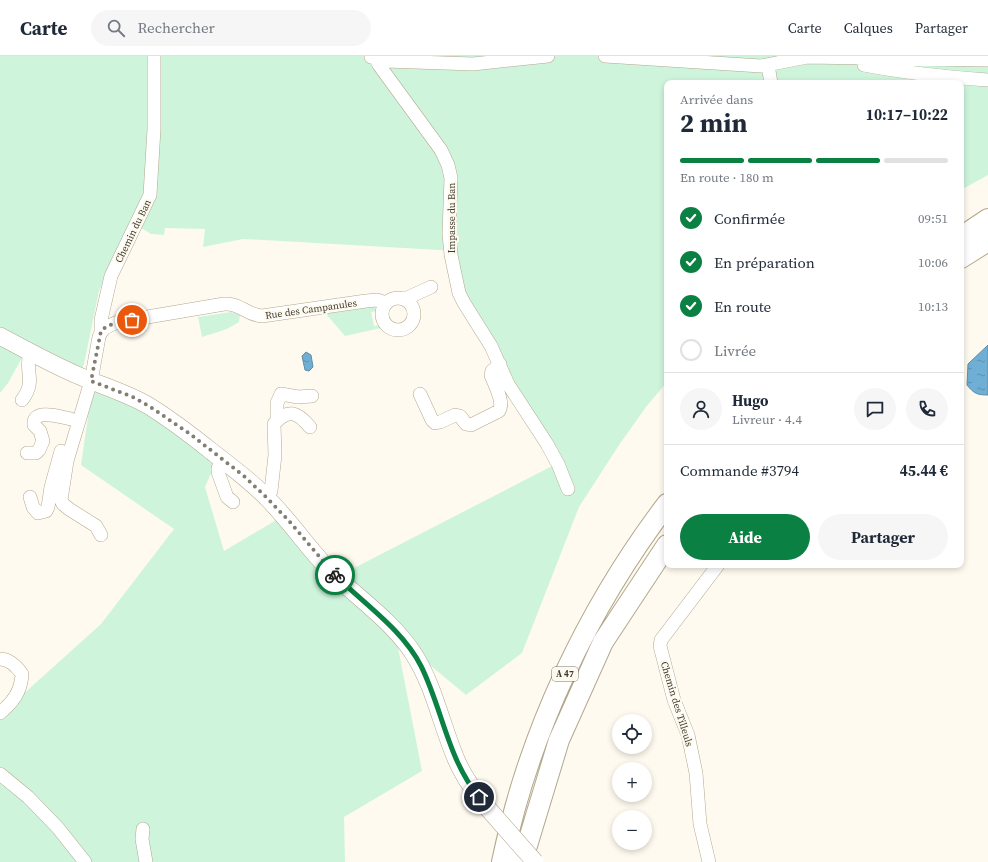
<!DOCTYPE html>
<html lang="fr">
<head>
<meta charset="utf-8">
<style>
	body { margin:0; font-family:"Source Serif 4",serif; background:#f6f6f7; color:#1f2937; height:100vh; display:flex; flex-direction:column; font-size:15px; white-space:nowrap }
	* { box-sizing:border-box; margin:0 }
	p { font-size:13px; color:#747a83 }
	.icon { flex:none; width:22px; height:22px; fill:none; stroke:currentColor; stroke-width:2; stroke-linecap:round; stroke-linejoin:round }
	.map { position:relative; flex:1; overflow:hidden }
	.side { position:absolute; left:664px; top:24px; width:300px; height:488px; display:flex; flex-direction:column; background:#fff; border-radius:8px; box-shadow:0 2px 6px #0003 }
	.side>* { flex:none }
	.buttons { position:absolute; left:612px; top:658px; display:grid; gap:8px }
	.buttons a { display:grid; place-items:center; width:40px; height:40px; border-radius:50%; background:#fff; box-shadow:0 2px 6px #0003; font-size:20px }
	.pin { position:absolute; display:grid; place-items:center; width:34px; height:34px; color:#fff; margin:-17px; border:2px solid #fff; border-radius:50%; box-shadow:0 1px 4px #0007 }
	.courier { position:absolute; display:grid; place-items:center; width:40px; height:40px; margin:-20px; border:3px solid #0b8043; border-radius:50%; background:#fff; color:#222; box-shadow:0 1px 5px #0007 }
	.head em { font-style:normal; font-weight:700 }
	.head div { display:flex; flex-direction:column-reverse }
	.head { display:flex; align-items:center; justify-content:space-between; height:68px; padding:0 16px }
	h1 { font-size:26px; font-weight:700; line-height:30px }
	.bar { display:grid; grid-template-columns:repeat(4,1fr); gap:6px 4px; align-content:center; height:48px; padding:0 16px }
	.bar i { height:5px; border-radius:3px; background:#e0e1e3 }
	.bar .active { background:#0b8043 }
	.bar p { grid-column:span 4 }
	.line { display:flex; align-items:center; gap:10px; padding:0 16px; border-top:1px solid #e0e1e3 }
	.line div { flex:1 }
	.round { display:grid; place-items:center; flex:none; width:42px; height:42px; border-radius:21px; background:#f6f6f7 }
	ol { padding:0 16px; list-style:none }
	li { display:flex; align-items:center; gap:12px; height:44px }
	li p { margin-inline-start:auto }
	li .icon { padding:4px; border-radius:50%; background:#0b8043; color:#fff; stroke-width:4 }
	li:last-child { color:#747a83 }
	li i { width:22px; height:22px; border:2px solid #e0e1e3; border-radius:50% }
	.cta { display:flex; gap:8px; margin-top:auto; padding:8px 16px }
	.cta a { flex:1; height:46px; border-radius:24px; background:#0b8043; color:#fff; font-size:16px; font-weight:700; line-height:46px; text-align:center }
	.cta a+a { background:#f6f6f7; color:#1f2937 }
	header { display:flex; align-items:center; gap:24px; box-sizing:border-box; height:56px; padding:0 20px; background:#fff; border-bottom:1px solid #e0e1e3 }
	header strong { font-size:19px }
	nav { display:flex; gap:22px; margin-inline-start:auto; font-size:14px }
	.search { width:280px; height:36px; background:#f6f6f7; display:flex; align-items:center; gap:10px; box-sizing:border-box; padding:0 14px; border-radius:22px; color:#747a83; font-size:15px }
	.map>svg:first-child { display:block }
	.green { fill:#cef5dc }
	.water { fill:url(#water-ripples); stroke:#618ca3 }
	.lines { fill:none; stroke-linecap:round; stroke-linejoin:round }
	.minor-casing { stroke:#b3a88d; stroke-width:14 }
	.major-casing { stroke:#b3a88d; stroke-width:18 }
	.highway-casing { stroke:#b3a88d; stroke-width:22 }
	.minor { stroke:#fff; stroke-width:13 }
	.major { stroke:#fff; stroke-width:17 }
	.highway { stroke:#fff; stroke-width:20 }
	.major-bridge-casing { stroke:#b3a88d; stroke-width:18; stroke-linecap:butt }
	.major-bridge { stroke:#fff; stroke-width:17 }
	.done { stroke:#827e72; stroke-width:4; stroke-dasharray:0 7.2 }
	.route { stroke:#0b8043; stroke-width:5 }
	.labels { text-anchor:middle; dominant-baseline:central; stroke-width:4; stroke-linejoin:round; paint-order:stroke }
	.shield { fill:#fffaef; stroke:#797469; stroke-width:1 }
	.shield-label { font-size:9px; font-weight:bold; fill:#3f3b2f }
	.street-label { font-size:10px; fill:#3f3b2f; stroke:#fffaef }
</style>
</head>
<body>
<header>
<strong>Carte</strong>
<div class="search"><svg class="icon" aria-label="search" viewBox="0 0 24 24"><circle cx="10" cy="10" r="6"/><path d="M15 15l6 6"/></svg>Rechercher</div>
<nav><a>Carte</a><a>Calques</a><a>Partager</a></nav>
</header>
<div class="map">
<svg width="988" height="806" viewBox="0 0 988 806">
	<defs>
		<pattern id="water-ripples" width="26" height="14" patternUnits="userSpaceOnUse"><rect width="26" height="14" fill="#6fafd5"/><path d="M2 4q2-2 4 0t4 0M15 11q2-2 4 0t4 0" fill="none" stroke="#5d90ad"/></pattern>
	</defs>
	<rect width="100%" height="100%" fill="#fffaef"/>
	<!-- green -->
	<path class="green" d="M0 0H988V119L961 134V27H667V326L646 351 619 389 579 451 522 597 466 639 396 581 422 715 344 761 345 806H0V659L101 568 174 473 81 409 92 333 148 354 216 406 205 431 224 495 278 463 329 525 552 410 465 242 457 195 243 183 203 191 205 173 165 172 164 179 151 178 143 173 130 169 99 235 84 308 77 328 22 302 8 327 0 337Z
		M373 250 375 251 376 255 371 256 374 270 380 269 381 272 345 280 326 258V255Z
		M231 256 240 259 239 266 227 273 202 281 198 261Z"/>
	<!-- water -->
	<path class="water" d="M988 289V339C978 339 974 338 967 329L968 308Z
		M306 296 311 299 313 311 309 315 305 314 302 300Z"/>
	<g class="lines">
		<defs>
			<path id="minor" d="M375 0 379 9 441 94 448 109 451 122 449 178 451 199 459 237 464 247 491 290 508 328 547 388 558 408 568 433
				M605 0 761 10 807 1 988 4
				M371 1 386 5 473 8 548 0
				M768 9 771 27
				M864 9C905 17 946 21 988 24
				M382 258a16 16 0 1 1 32 0a16 16 0 1 1-32 0Z
				M405 243 431 231
				M101 275V264L111 220 150 139 154 73V0
				M420 338 432 364 435 367 440 366 455 359 460 360 466 368 471 369 499 355C505 346 494 328 491 319L492 315 500 308
				M22 344C37 324 24 316 30 297
				M277 365V347L281 338 298 341 312 340
				M27 397H36L39 394 43 385 40 375 34 369C32 352 61 361 71 363
				M224 405 218 412V416L227 441 233 446
				M30 441 33 451 38 457 46 455 48 451 51 431 61 395
				M267 442 271 435 275 399 274 368C289 351 298 357 310 371
				M101 479 96 470 69 453 63 448 61 444 67 405 91 325 99 281C102 271 109 270 118 266L224 248C241 247 246 259 262 260L366 245 377 244 386 247
				M0 603C9 603 17 611 22 618 21 636 13 646 0 657
				M0 718 28 741 58 772 85 806
				M143 773 142 783 146 806
				M709 806 700 768 696 717 688 679 674 644 660 590 661 584 718 509"/>
			<path id="major" d="M0 280C28 295 55 310 84 322 106 331 129 338 149 350 170 363 191 379 211 395 230 410 250 424 267 442 290 465 308 492 331 516 358 542 392 565 413 597 434 629 441 668 456 703 463 720 473 734 484 748"/>
			<path id="highway" d="M961 181 988 163
				M961 202 988 185
				M502 806C528 678 588 552 667 448
				M522 806 559 684 603 586 667 489"/>
		</defs>
		<!-- minor casing -->
		<use href="#minor" class="minor-casing"/>
		<!-- major casing -->
		<use href="#major" class="major-casing"/>
		<!-- highway casing -->
		<use href="#highway" class="highway-casing"/>
		<!-- minor -->
		<use href="#minor" class="minor"/>
		<!-- major -->
		<use href="#major" class="major"/>
		<!-- highway -->
		<use href="#highway" class="highway"/>
		<defs>
			<path id="major-bridge" d="M484 748 535 806"/>
		</defs>
		<!-- major-bridge casing -->
		<use href="#major-bridge" class="major-bridge-casing"/>
		<!-- major-bridge -->
		<use href="#major-bridge" class="major-bridge"/>
	</g>
	<g class="lines">
		<!-- done -->
		<path class="done" d="M132 264C121 266 109 267 101 275L91 325 133 341 149 350 190 378 244 420 267 442 289 465 335 519"/>
		<!-- route -->
		<path class="route" d="M335 519C364 548 402 573 421 610 442 652 448 704 479 741"/>
	</g>
	<g class="labels">
		<!-- shield labels -->
		<rect class="shield" x="552" y="611" width="26" height="14" rx="3"/>
		<g class="shield-label">
			<text x="565" y="618">A 47</text>
		</g>
		<!-- street labels -->
		<g class="street-label">
			<text transform="translate(451 162) rotate(-90)">Impasse du Ban</text>
			<text transform="translate(133 175) rotate(-64)">Chemin du Ban</text>
			<text transform="translate(311 253) rotate(-8)">Rue des Campanules</text>
			<text transform="translate(677 648) rotate(73)">Chemin des Tilleuls</text>
		</g>
	</g>
</svg>
<div class="buttons">
<a><svg class="icon" aria-label="locate" viewBox="0 0 24 24"><circle cx="12" cy="12" r="6"/><path d="M12 2v4M12 18v4M2 12h4M18 12h4"/></svg></a>
<a>+</a>
<a>−</a>
</div>
<div class="pin" style="left:132px;top:264px;background:#ea580c"><svg class="icon" aria-label="bag" viewBox="0 0 24 24"><path d="M5 8h14l-1 12H6zM9 8a3 3 0 0 1 6 0"/></svg></div>
<div class="pin" style="left:479px;top:741px;background:#1f2937"><svg class="icon" aria-label="home" viewBox="0 0 24 24"><path d="M3 11l9-7 9 7M6 9v11h12V9"/></svg></div>
<div class="courier" style="left:335px;top:519px"><svg class="icon" aria-label="bike" viewBox="0 0 24 24"><circle cx="6" cy="16" r="4"/><circle cx="18" cy="16" r="4"/><path d="M6 16l4-8h5l3 8M10 8l3 8H6M13 5h3"/></svg></div>
<section class="side">
<div class="head"><div><h1>2 min</h1><p>Arrivée dans</p></div><em>10:17–10:22</em></div>
<div class="bar"><i class="active"></i><i class="active"></i><i class="active"></i><i></i><p>En route · 180 m</p></div>
<ol>
<li><svg class="icon" aria-label="check" viewBox="0 0 24 24"><path d="M5 12l5 5 9-10"/></svg>Confirmée<p>09:51</p></li>
<li><svg class="icon" aria-label="check" viewBox="0 0 24 24"><path d="M5 12l5 5 9-10"/></svg>En préparation<p>10:06</p></li>
<li><svg class="icon" aria-label="check" viewBox="0 0 24 24"><path d="M5 12l5 5 9-10"/></svg>En route<p>10:13</p></li>
<li><i></i>Livrée</li>
</ol>
<div class="line" style="height:72px"><a class="round"><svg class="icon" aria-label="person" viewBox="0 0 24 24"><circle cx="12" cy="8" r="4"/><path d="M4 21q1-7 8-7t8 7"/></svg></a><div><b>Hugo</b><p>Livreur · 4.4</p></div><a class="round"><svg class="icon" aria-label="chat" viewBox="0 0 24 24"><path d="M4 5h16v11H9l-5 4z"/></svg></a><a class="round"><svg class="icon" aria-label="phone" viewBox="0 0 24 24"><path d="M5 4h4l2 5-3 2q2 4 5 5l2-3 5 2v4C11 20 4 13 5 4z"/></svg></a></div>
<div class="line" style="height:52px"><div>Commande #3794</div><b>45.44 €</b></div>
<div class="cta"><a>Aide</a><a>Partager</a></div>
</section>
</div>
</body>
</html>
